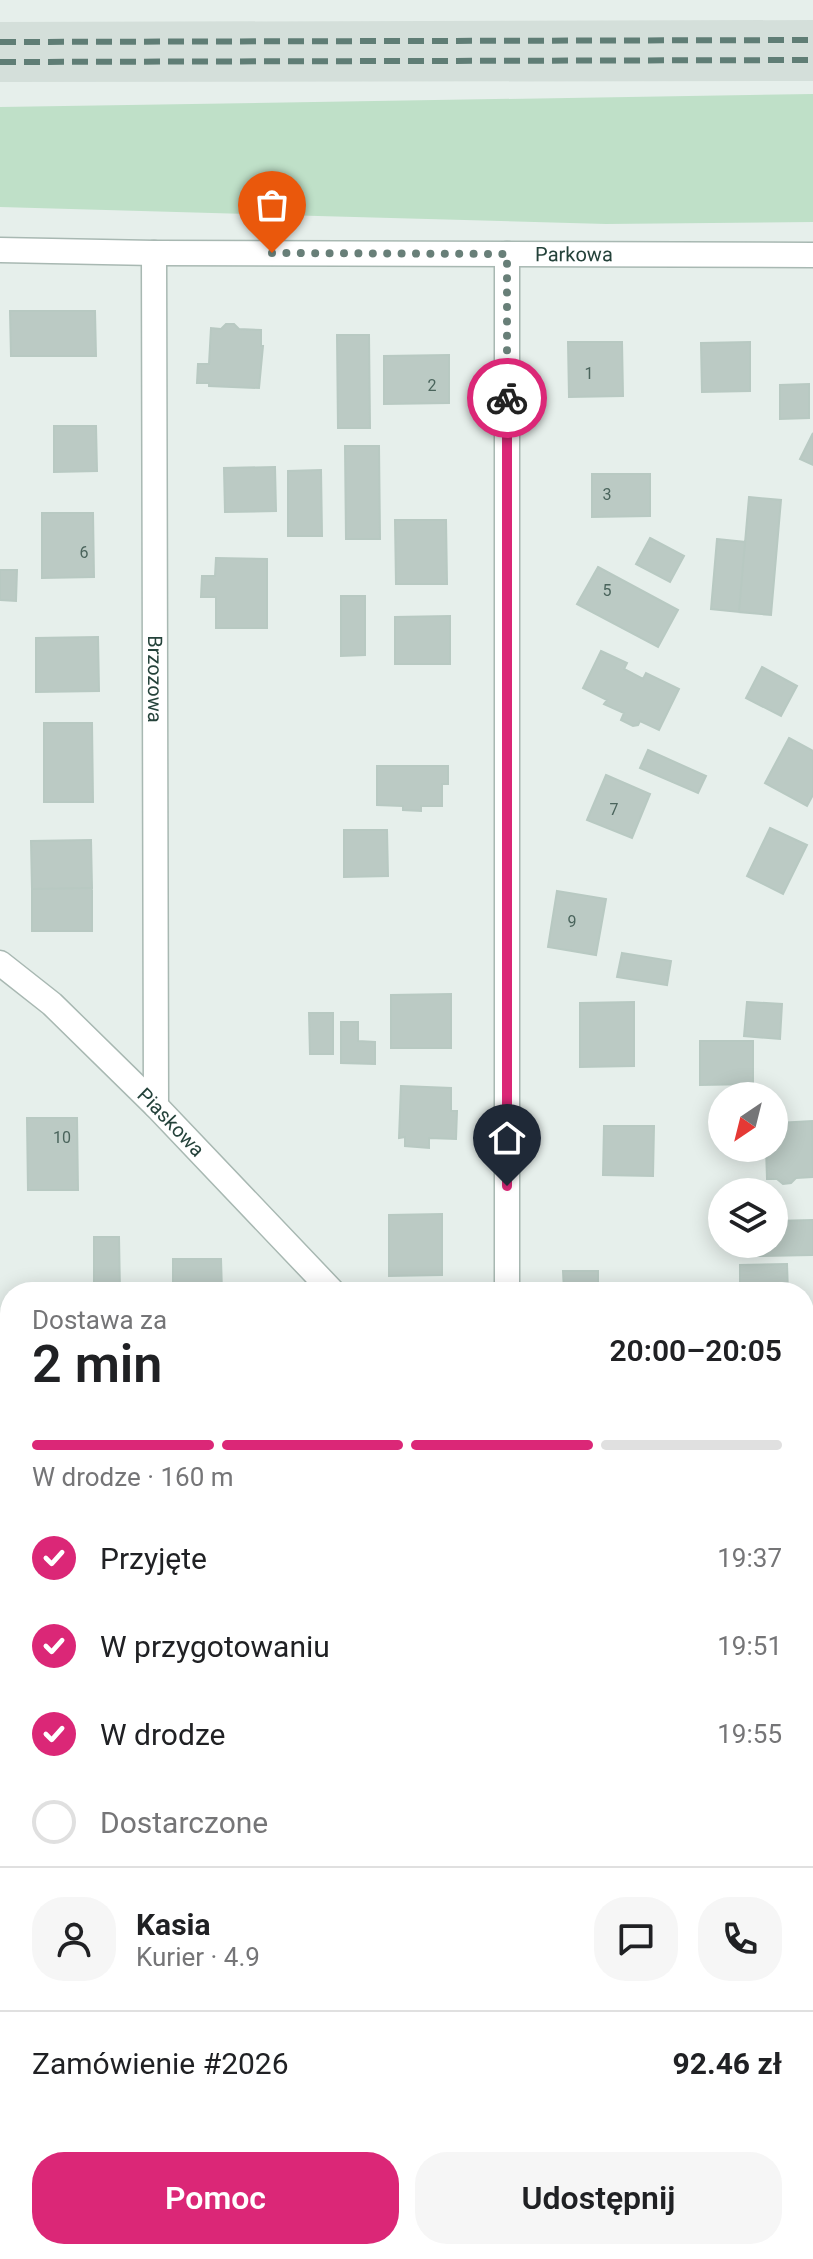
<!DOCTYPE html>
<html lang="pl">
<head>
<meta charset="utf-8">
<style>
	body { margin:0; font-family:Roboto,sans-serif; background:#f6f6f6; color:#202124; height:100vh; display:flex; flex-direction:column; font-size:30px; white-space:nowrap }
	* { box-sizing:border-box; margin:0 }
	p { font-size:26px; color:#757577 }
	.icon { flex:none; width:44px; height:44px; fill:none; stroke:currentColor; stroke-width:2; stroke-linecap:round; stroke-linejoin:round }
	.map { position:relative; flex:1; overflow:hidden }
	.side { position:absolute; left:0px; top:1282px; width:814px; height:978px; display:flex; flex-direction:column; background:#fff; border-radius:32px 32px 0 0; box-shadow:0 4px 20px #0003 }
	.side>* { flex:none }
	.needle { width:52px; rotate:215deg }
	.buttons { position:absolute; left:708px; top:1082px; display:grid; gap:16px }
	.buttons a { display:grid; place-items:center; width:80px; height:80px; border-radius:50%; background:#fff; box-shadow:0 4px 20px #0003; font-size:40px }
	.pin { position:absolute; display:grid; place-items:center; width:68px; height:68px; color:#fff; margin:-82px -34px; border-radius:50% 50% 50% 0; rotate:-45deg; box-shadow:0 0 8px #0007 }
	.pin .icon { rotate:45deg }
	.courier { position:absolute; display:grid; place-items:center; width:80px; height:80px; margin:-40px; border:6px solid #db2777; border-radius:50%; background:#fff; color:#222; box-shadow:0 2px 10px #0007 }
	.overview em { font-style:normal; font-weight:600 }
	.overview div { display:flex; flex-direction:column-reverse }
	.overview { display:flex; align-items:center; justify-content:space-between; height:136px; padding:0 32px }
	h1 { font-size:52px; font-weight:600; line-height:60px }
	.bar { display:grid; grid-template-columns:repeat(4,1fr); gap:12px 8px; align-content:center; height:96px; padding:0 32px }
	.bar i { height:10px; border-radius:6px; background:#e0e0e0 }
	.bar .active { background:#db2777 }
	.bar p { grid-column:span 4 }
	.line { display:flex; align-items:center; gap:20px; padding:0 32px; border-top:2px solid #e0e0e0 }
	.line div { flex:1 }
	.round { display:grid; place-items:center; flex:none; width:84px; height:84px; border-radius:32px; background:#f6f6f6 }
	ol { padding:0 32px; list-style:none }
	li { display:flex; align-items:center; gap:24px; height:88px }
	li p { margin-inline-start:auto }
	li .icon { padding:8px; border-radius:50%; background:#db2777; color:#fff; stroke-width:4 }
	li:last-child { color:#757577 }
	li i { width:44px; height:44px; border:4px solid #e0e0e0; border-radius:50% }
	.action { display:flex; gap:16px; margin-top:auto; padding:16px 32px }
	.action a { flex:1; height:92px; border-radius:32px; background:#db2777; color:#fff; font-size:32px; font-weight:600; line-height:92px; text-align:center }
	.action a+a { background:#f6f6f6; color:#202124 }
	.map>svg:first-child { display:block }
	.built { fill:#d4dfda }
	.green { fill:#bfe0c8 }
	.building { fill:#bbcac4; stroke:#b8c9c2; stroke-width:2 }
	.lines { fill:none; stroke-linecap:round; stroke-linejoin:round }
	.minor-casing { stroke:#a8b8b2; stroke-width:27 }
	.minor { stroke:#fff; stroke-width:24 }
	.rail { stroke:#5f7d75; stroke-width:6; stroke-dasharray:16 8; stroke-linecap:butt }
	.done { stroke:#687f78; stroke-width:8; stroke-dasharray:0 14.4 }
	.route { stroke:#db2777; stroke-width:10 }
	.labels { text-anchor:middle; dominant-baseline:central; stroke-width:6; stroke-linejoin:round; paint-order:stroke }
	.number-label { font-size:16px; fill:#4a645c }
	.street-label { font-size:20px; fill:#24423a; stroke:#f7fbf9 }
</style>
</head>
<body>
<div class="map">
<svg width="813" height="2259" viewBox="0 0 813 2259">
	<rect width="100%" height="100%" fill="#e6efeb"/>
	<!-- built -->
	<path class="built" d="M813 20V81L0 82V22Z"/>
	<!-- green -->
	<path class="green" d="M813 94V222L606 224 0 207V107Z
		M0 1469H10V1683L0 1681Z
		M0 2130 10 2136V2250H322V2259H0Z"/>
	<!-- building -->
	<path class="building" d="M10 311H95L96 356H11Z
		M226 324H234L239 329 261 330V346H263L259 388 209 386V383H197L198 364H209L211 328 221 329Z
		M337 335H369L370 428H338Z
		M568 342H622L623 396 569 397Z
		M750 342V391L702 392 701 343Z
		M449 355V403L384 404V356Z
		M809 384V418L780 419V385Z
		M54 426H96L97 471 54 472Z
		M813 433V465L800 459Z
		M345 446H379L380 539H346Z
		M275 467 276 511 225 512 224 468Z
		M321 470 322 536H288V471Z
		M592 474H650V516L592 517Z
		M749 497 781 500 771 615 739 612Z
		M42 513H93L94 577 42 578Z
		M395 520H446L447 584H396Z
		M650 538 684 556 670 582 636 564Z
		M717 539 745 542 739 612 711 609Z
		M216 558 267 559V628H216V597H201L202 576H215Z
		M598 567 678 610 658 647 577 604Z
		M0 570H17L16 601 0 600Z
		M341 596H365V655L341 656Z
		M450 616V664H395V617Z
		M98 637 99 691 36 692V638Z
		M601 651 627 663 624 669 643 679 646 673 679 689 659 730 640 721 638 725 633 726 621 720 624 713 604 704 607 700 583 688Z
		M762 667 797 686 781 716 746 698Z
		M44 723H92L93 802H44Z
		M789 738 813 751V795L807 806 765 783Z
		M648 750 706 776 698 793 640 768Z
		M377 766H448V784H442V806H421V811L403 810V806L377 805Z
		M606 775 650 794 632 838 587 820Z
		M770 828 807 845 783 894 747 876Z
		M344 830H387L388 876 344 877Z
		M91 840 92 888 32 889 31 841Z
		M92 888V931H32V889Z
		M557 891 606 899 596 955 548 947Z
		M622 953 671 961 667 985 617 977Z
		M451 994V1048H391V995Z
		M634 1002V1066L580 1067V1003Z
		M747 1002 782 1004 780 1039 744 1036Z
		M309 1013H333V1054H310Z
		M341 1022H358V1041L375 1042V1064L341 1063Z
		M700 1041H753V1084L700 1085Z
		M401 1086 451 1088V1111H457L456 1139 429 1138V1148L405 1146V1137L399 1138Z
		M27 1118H77L78 1190H28Z
		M812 1121 813 1177 796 1178 791 1183 783 1184 777 1179H767L766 1148H774V1139H779L778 1123Z
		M604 1126H654L653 1176 603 1175Z
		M442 1214V1275L389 1276V1215Z
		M813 1220V1255L757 1256V1244H774V1221Z
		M94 1237H119L120 1292H94Z
		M173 1259H221L222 1292H173Z
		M787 1264 788 1292H740V1265Z
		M563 1271H598V1292H564Z
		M813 1330V1382H804V1331Z
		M804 1382H813V1435L804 1436Z
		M804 1510 813 1540V1543L804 1546Z
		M804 1610 811 1661 804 1662Z
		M804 1698H813V1758H804Z
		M10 1856V1880L0 1875Z
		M810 1986H813V2029H809Z
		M386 2250H444V2256H450V2259H396V2257H386Z
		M598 2255H643V2259H598Z"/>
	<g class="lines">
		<defs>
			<g id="minor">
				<path id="s1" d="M0 250 154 253 813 255"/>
				<path id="s2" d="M154 253 156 1106"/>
				<path id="s3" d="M0 963 52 1004 156 1106 333 1292"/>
				<path d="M507 1292V254"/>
				<path d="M0 1757 10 1760"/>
				<path d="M804 1863 813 1871"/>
				<path d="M500 2250V2259"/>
			</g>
		</defs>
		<!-- minor casing -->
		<use href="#minor" class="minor-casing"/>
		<!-- minor -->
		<use href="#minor" class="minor"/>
		<!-- rail -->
		<path class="rail" d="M0 42 813 40
			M0 62 813 60"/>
	</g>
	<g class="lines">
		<!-- done -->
		<path class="done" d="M272 253 507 254V398"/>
		<!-- route -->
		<path class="route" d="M507 398V1186"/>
	</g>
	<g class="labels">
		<!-- number labels -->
		<g class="number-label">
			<text x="589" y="373">1</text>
			<text x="432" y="385">2</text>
			<text x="607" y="494">3</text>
			<text x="84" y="552">6</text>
			<text x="607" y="590">5</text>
			<text x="614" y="809">7</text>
			<text x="572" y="921">9</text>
			<text x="62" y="1137">10</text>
		</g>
		<!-- street labels -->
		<g class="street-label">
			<text stroke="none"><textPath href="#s1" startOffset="574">Parkowa</textPath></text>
			<text stroke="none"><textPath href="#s2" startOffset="426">Brzozowa</textPath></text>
			<text stroke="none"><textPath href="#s3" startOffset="234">Piaskowa</textPath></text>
		</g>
	</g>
</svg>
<div class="buttons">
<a><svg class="needle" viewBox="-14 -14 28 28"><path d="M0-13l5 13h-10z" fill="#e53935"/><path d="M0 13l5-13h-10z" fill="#757577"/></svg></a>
<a><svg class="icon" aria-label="layers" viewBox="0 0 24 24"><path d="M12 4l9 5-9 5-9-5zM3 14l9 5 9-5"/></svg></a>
</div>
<div class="pin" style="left:272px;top:253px;background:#ea580c"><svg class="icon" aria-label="bag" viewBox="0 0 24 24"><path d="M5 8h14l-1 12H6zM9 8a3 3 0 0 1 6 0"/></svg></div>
<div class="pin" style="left:507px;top:1186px;background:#1f2937"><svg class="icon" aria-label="home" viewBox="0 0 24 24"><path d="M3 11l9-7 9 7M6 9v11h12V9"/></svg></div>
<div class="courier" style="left:507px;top:398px"><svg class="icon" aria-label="bike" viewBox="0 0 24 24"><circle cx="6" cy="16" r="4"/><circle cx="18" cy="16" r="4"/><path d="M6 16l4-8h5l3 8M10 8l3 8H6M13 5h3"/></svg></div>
<section class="side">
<div class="overview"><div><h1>2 min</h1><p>Dostawa za</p></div><em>20:00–20:05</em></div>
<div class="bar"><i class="active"></i><i class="active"></i><i class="active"></i><i></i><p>W drodze · 160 m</p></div>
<ol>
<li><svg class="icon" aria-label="check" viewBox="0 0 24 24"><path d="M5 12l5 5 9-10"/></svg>Przyjęte<p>19:37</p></li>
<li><svg class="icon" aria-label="check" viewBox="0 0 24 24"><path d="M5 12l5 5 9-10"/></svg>W przygotowaniu<p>19:51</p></li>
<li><svg class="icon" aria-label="check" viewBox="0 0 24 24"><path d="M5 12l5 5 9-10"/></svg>W drodze<p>19:55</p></li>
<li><i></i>Dostarczone</li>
</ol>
<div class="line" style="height:144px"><a class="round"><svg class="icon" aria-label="person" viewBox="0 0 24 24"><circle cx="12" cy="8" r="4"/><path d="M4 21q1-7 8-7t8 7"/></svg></a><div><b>Kasia</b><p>Kurier · 4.9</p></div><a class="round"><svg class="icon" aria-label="chat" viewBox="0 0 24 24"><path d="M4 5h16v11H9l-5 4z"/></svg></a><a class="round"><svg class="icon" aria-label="phone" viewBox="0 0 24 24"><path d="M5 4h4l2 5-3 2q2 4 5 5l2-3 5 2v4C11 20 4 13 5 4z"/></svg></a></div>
<div class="line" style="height:104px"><div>Zamówienie #2026</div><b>92.46 zł</b></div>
<div class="action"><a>Pomoc</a><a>Udostępnij</a></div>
</section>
</div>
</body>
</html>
